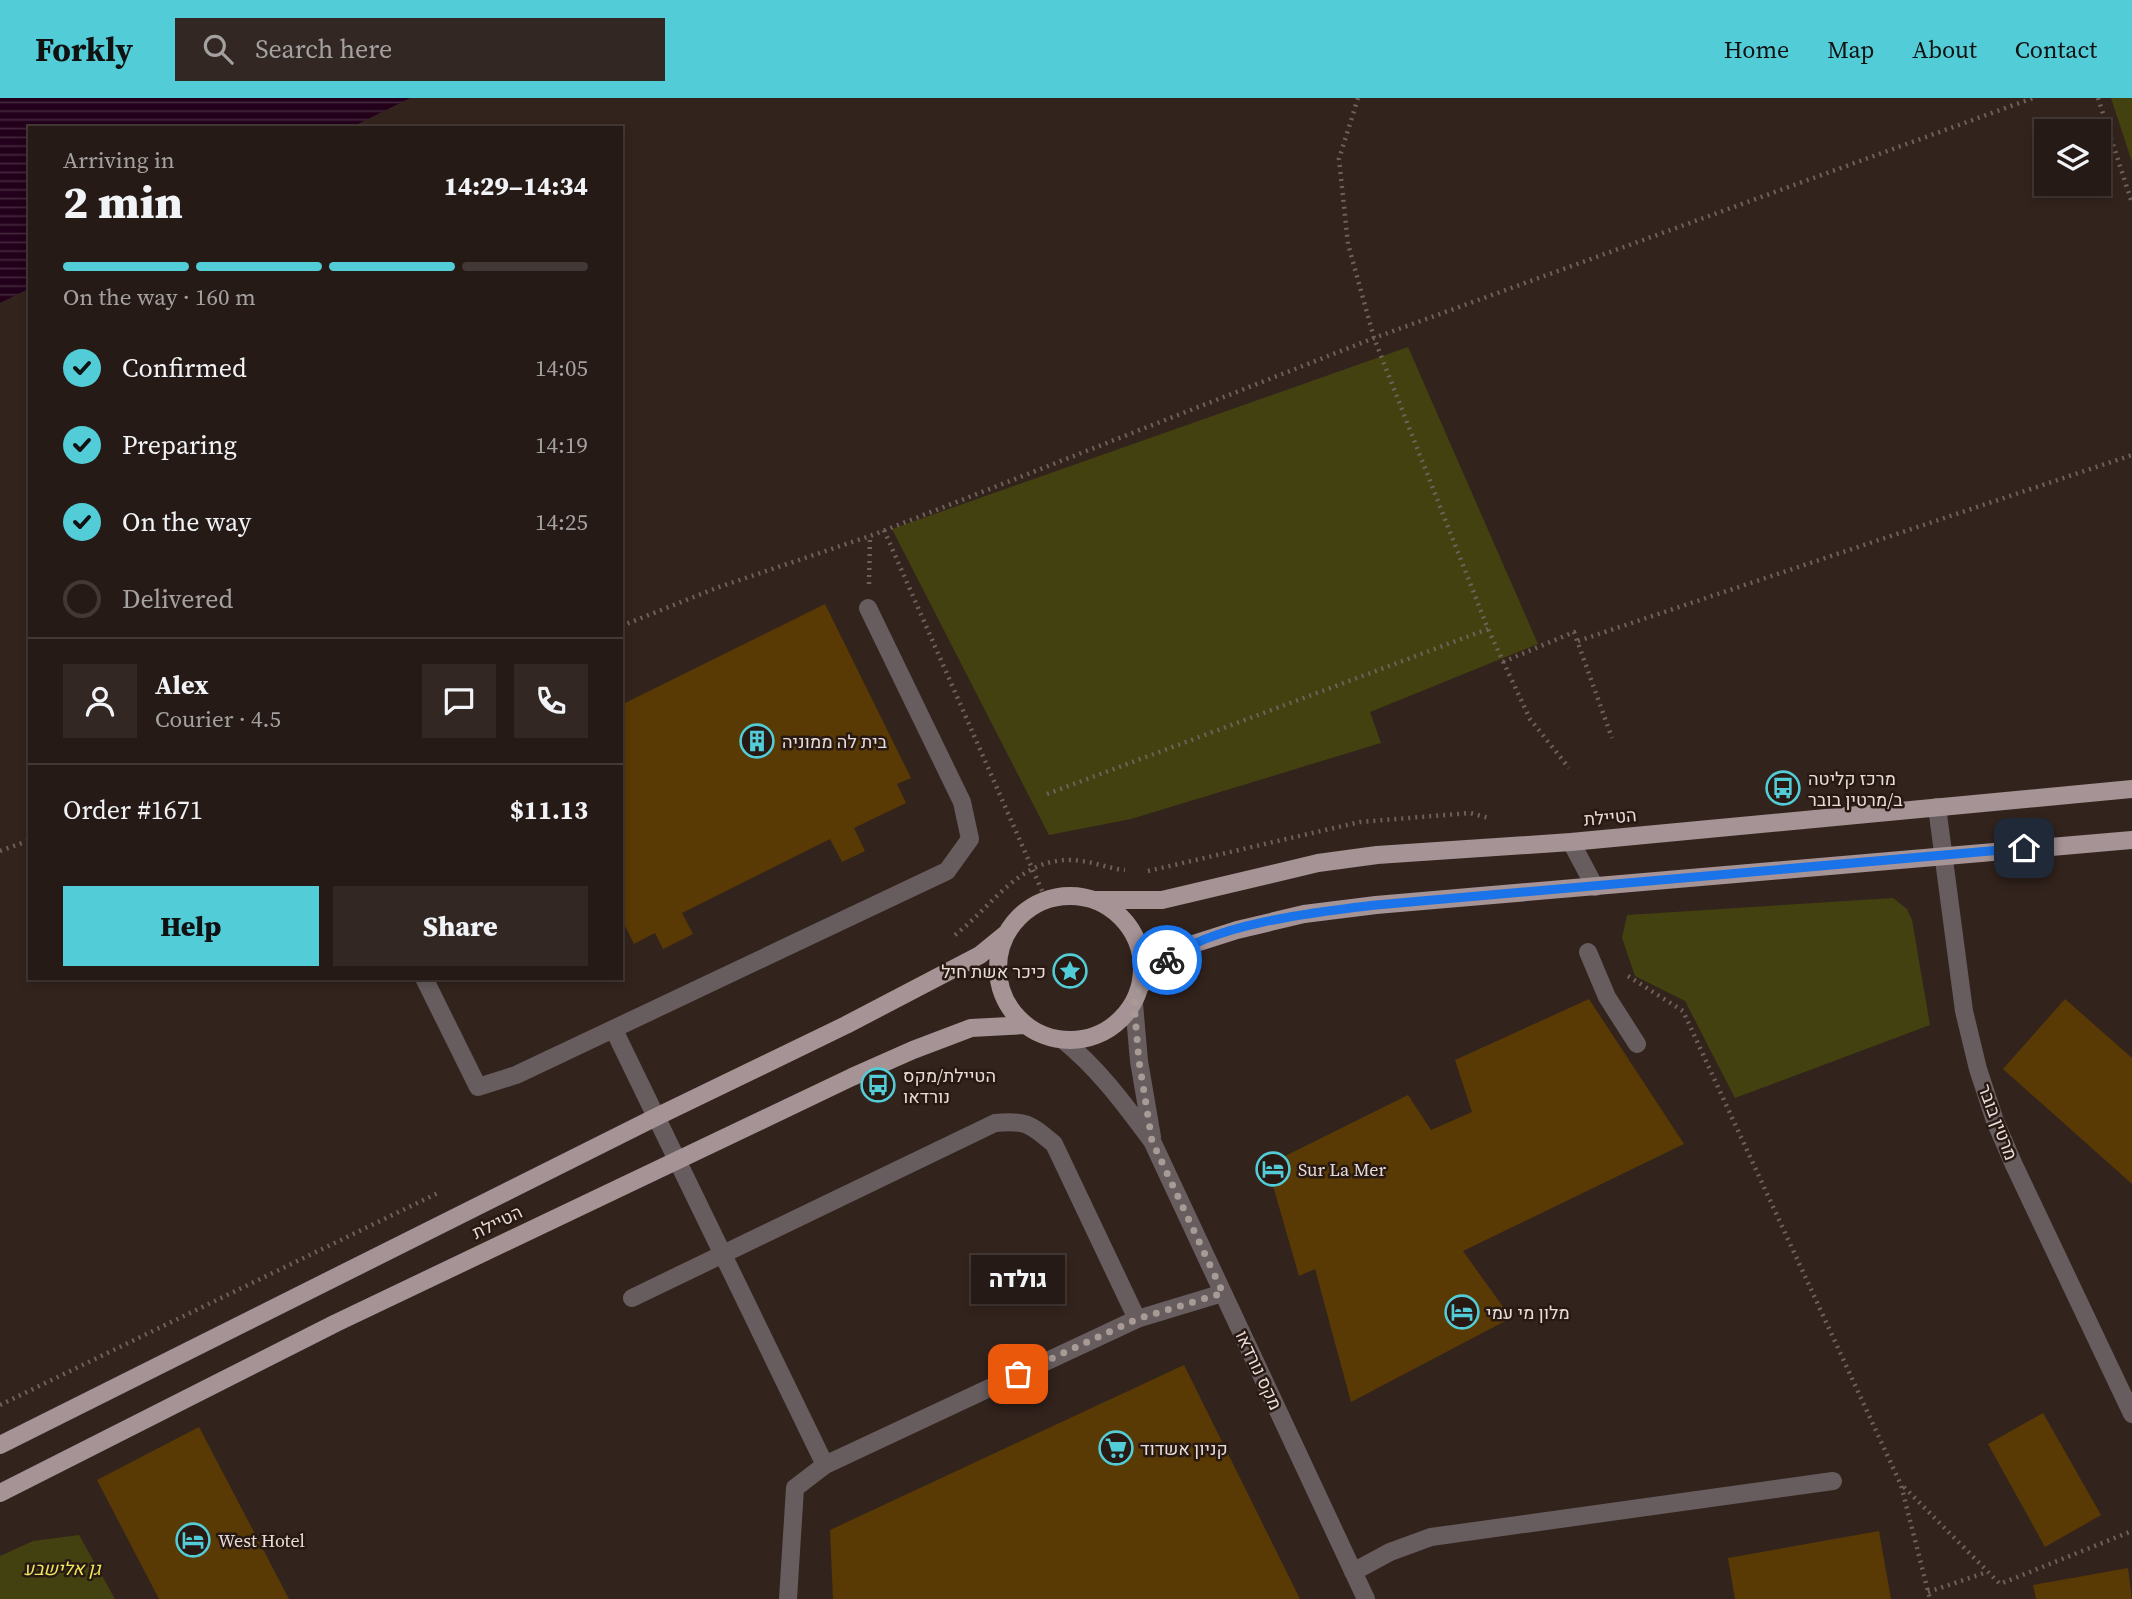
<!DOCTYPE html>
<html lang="en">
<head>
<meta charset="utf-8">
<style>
	body { margin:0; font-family:"Source Serif 4",Heebo,serif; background:#322723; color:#f1f3f6; height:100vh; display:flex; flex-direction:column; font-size:26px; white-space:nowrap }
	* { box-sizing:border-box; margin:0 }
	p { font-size:23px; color:#a4a1a1 }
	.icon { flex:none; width:38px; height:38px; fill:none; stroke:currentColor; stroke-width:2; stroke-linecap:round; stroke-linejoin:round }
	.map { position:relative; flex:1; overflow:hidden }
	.sheet { position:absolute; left:28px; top:28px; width:595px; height:854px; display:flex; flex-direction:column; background:#261a16; border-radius:0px; box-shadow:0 4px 10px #0003,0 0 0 2px #423835 }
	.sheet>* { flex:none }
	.tools { position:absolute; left:2034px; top:21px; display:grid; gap:14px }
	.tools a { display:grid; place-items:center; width:77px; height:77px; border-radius:0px; background:#261a16; box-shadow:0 4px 10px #0003,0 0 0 2px #423835; font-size:35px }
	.pin { position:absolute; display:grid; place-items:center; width:60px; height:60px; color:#fff; margin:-30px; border-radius:14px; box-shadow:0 4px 10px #0006 }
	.courier { position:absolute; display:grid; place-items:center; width:70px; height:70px; margin:-35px; border:5px solid #1a73e8; border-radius:50%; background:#fff; color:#222; box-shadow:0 2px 9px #0007 }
	.bubble { position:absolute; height:49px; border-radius:0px; background:#261a16; box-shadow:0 4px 10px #0003,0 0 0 2px #423835; font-size:23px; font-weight:800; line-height:49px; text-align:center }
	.head em { font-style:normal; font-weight:800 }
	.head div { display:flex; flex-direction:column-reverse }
	.head { display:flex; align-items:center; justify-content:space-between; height:119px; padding:0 35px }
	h1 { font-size:46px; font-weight:800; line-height:52px }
	.bar { display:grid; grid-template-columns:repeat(4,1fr); gap:10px 7px; align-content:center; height:84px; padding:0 35px }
	.bar i { height:9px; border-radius:5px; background:#423835 }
	.bar .selected { background:#52ccd6 }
	.bar p { grid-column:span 4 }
	.line { display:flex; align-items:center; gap:18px; padding:0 35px; border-top:2px solid #423835 }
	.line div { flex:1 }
	.round { display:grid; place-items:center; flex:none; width:74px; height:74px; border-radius:0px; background:#322723 }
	ol { padding:0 35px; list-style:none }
	li { display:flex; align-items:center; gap:21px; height:77px }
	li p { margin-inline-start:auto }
	li .icon { padding:7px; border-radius:50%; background:#52ccd6; color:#111; stroke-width:4 }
	li:last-child { color:#a4a1a1 }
	li i { width:38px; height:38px; border:4px solid #423835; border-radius:50% }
	.button { display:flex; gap:14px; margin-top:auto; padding:14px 35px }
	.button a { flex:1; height:80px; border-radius:0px; background:#52ccd6; color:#111; font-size:28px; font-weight:800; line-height:80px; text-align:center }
	.button a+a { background:#322723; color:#f1f3f6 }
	header { display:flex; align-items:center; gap:42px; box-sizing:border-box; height:98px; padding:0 35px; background:#52ccd6; color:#111 }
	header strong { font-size:33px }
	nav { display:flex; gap:38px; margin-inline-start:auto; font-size:24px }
	.search { width:490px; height:63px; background:#322723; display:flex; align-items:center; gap:18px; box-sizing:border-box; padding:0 24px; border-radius:0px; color:#a4a1a1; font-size:26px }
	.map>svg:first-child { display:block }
	.green { fill:#434110 }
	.water { fill:url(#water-rules) }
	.building { fill:#593a04 }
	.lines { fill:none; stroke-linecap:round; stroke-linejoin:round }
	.path { stroke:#6e605a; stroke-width:4.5; stroke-dasharray:2 5; stroke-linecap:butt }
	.minor { stroke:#675d5e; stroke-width:18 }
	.major { stroke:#a69395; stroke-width:18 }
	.done { stroke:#a89b96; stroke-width:7; stroke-dasharray:0 12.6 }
	.route { stroke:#1a73e8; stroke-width:9 }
	.labels { text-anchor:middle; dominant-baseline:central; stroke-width:5; stroke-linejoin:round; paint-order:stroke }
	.poi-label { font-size:18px; fill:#e7dcd7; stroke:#291913; text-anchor:start }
	.street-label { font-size:18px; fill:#e7dcd7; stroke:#291913 }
	.park-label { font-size:18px; font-style:italic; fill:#efe85d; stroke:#291913 }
</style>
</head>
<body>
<header>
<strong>Forkly</strong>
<div class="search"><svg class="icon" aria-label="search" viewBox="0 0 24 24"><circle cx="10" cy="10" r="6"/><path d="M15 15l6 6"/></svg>Search here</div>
<nav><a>Home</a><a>Map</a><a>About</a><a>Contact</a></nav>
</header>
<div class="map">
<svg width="2132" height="1501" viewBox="0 0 2132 1501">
	<defs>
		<pattern id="water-rules" width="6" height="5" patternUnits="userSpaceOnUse" patternTransform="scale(1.75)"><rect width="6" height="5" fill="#22001b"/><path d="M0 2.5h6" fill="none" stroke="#42253b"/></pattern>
	</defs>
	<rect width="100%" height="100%" fill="#33231d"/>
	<!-- green -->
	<path class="green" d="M2111 0H2132V64Z
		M1408 249 1538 546 1370 614 1381 645 1131 721 1049 737 892 431Z
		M1893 800 1907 811 1912 822 1930 927 1735 1000 1685 903 1635 878 1622 840 1627 817Z
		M79 1437 115 1501H0V1458L33 1443Z"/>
	<!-- water -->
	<path class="water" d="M0 0H410L350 30H30V190L0 205Z"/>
	<!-- building -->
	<path class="building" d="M825 506 911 680 897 686 906 705 854 730 865 753 842 764 830 741 682 815 693 836 663 851 655 835 634 846 621 820V607Z
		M1589 901 1684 1046 1463 1153 1511 1220 1351 1304 1315 1171 1299 1178 1267 1067 1408 997 1431 1032 1472 1014 1455 962Z
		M2065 901 2132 960V1086L2003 971Z
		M1184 1267 1300 1501H833L830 1432Z
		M2043 1315 2101 1417 2045 1449 1988 1346Z
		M199 1329 289 1501H159L97 1382Z
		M1879 1433 1891 1501H1735L1728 1460Z
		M2128 1470 2132 1501H2036L2033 1487Z"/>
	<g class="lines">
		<!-- path -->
		<path class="path" d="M1358 0 1339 61 1348 146 1374 240 1488 531 1530 621 1569 670
			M2098 0 2132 105
			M884 432 1046 802
			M869 486 870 438 1374 240 2033 0
			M621 528 719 489 870 438
			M1578 543 2132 357
			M1503 564 1574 534 1612 640
			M1047 696 1488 531
			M0 753 30 742
			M1148 773 1360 724 1470 715 1489 720
			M955 837C995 806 1023 754 1082 763 1097 765 1111 771 1125 772
			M1628 878 1683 913 1901 1387 1930 1501
			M0 1307 440 1094
			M1904 1389 2000 1486 2132 1433
			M1928 1494 1987 1474"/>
		<!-- minor -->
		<path class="minor" d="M1937 709 1964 913 1978 971 1995 1023 2014 1067 2132 1316
			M1571 744 1595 789
			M1588 854 1607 899 1637 946
			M424 880 478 989 516 977 947 773 970 741 962 704 868 510
			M1134 906 1139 963 1152 1039
			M614 932 825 1367 795 1390 788 1501
			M1063 942C1099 971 1125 1007 1152 1043L1366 1501
			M632 1200 995 1025C1027 1022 1030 1026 1054 1046L1137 1221
			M825 1367 1137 1221 1223 1195
			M1353 1474 1390 1454 1431 1439 1833 1383"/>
		<!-- major -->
		<path class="major" d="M998 870a72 72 0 1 1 144 0a72 72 0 1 1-144 0Z
			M1095 802H1162L1318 765 1377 757 1571 744 2132 691
			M1141 887 1158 869 1190 847 1237 832 1304 816 1376 807 2132 742
			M0 1347 656 1019 846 927 980 857 1007 835
			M0 1395 336 1225 852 979 913 952 971 930 1025 927"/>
	</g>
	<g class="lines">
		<!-- done -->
		<path class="done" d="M1018 1276 1137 1221 1223 1195 1152 1043 1139 963 1134 906 1141 887 1167 862"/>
		<!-- route -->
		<path class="route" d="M1167 862C1214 825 1317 814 1376 807L2024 750"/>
	</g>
	<!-- icons -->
	<defs>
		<symbol id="building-ring" viewBox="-11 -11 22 22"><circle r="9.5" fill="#291913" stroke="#52ccd6" stroke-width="1.5"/><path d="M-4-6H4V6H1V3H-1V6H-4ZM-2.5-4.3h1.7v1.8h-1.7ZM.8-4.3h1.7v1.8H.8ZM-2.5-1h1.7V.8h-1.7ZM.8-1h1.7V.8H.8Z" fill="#52ccd6"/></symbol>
		<symbol id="bus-ring" viewBox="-11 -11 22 22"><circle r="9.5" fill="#291913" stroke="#52ccd6" stroke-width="1.5"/><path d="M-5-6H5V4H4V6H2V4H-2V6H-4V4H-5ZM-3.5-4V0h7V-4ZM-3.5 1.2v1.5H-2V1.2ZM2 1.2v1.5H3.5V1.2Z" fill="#52ccd6"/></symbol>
		<symbol id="sight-ring" viewBox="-11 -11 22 22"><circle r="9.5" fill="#291913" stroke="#52ccd6" stroke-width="1.5"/><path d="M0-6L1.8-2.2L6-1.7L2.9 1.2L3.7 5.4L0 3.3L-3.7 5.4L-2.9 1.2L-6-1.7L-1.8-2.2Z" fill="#52ccd6"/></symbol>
		<symbol id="hotel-ring" viewBox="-11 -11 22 22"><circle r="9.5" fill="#291913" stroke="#52ccd6" stroke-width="1.5"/><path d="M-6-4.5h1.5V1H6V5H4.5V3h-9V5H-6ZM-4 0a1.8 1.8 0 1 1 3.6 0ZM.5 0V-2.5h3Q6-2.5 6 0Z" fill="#52ccd6"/></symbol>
		<symbol id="supermarket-ring" viewBox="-11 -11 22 22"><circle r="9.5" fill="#291913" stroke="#52ccd6" stroke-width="1.5"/><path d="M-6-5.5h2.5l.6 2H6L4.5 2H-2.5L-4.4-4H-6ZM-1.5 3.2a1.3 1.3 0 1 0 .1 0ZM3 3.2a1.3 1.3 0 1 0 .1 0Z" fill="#52ccd6"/></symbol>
	</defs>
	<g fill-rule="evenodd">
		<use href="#building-ring" x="738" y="624" width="38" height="38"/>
		<use href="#bus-ring" x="1764" y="671" width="38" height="38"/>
		<use href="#sight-ring" x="1051" y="854" width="38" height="38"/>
		<use href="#bus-ring" x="859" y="968" width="38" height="38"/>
		<use href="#hotel-ring" x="1254" y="1052" width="38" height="38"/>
		<use href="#hotel-ring" x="1443" y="1195" width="38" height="38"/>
		<use href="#supermarket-ring" x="1097" y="1331" width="38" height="38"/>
		<use href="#hotel-ring" x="174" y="1423" width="38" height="38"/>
	</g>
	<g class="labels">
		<!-- poi labels -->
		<g class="poi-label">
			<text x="782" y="643">בית לה ממוניה</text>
			<text x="1808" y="680">מרכז קליטה<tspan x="1808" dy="21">ב/מרטין בובר</tspan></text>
			<text x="1046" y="873" text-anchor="end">כיכר אשת חיל</text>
			<text x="903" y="977">הטיילת/מקס<tspan x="903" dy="21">נורדאו</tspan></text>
			<text x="1298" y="1071">Sur La Mer</text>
			<text x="1486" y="1214">מלון מי עמי</text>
			<text x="1140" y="1350">קניון אשדוד</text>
			<text x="218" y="1442">West Hotel</text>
		</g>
		<!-- street labels -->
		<g class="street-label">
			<text transform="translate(1610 719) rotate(-5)">הטיילת</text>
			<text transform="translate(1998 1024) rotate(69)">מרטין בובר</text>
			<text transform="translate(497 1124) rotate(-26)">הטיילת</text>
			<text transform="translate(1259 1272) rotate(65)">מקס נורדאו</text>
		</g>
		<!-- park labels -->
		<g class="park-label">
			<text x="62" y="1470">גן אלישבע</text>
		</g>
	</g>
</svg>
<div class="tools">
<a><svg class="icon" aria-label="layers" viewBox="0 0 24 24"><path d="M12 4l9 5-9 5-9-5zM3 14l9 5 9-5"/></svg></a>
</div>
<div class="pin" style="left:1018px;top:1276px;background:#ea580c"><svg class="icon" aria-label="bag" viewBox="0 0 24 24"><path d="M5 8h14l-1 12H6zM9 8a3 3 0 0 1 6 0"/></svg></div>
<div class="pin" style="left:2024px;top:750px;background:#1f2937"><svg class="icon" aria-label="home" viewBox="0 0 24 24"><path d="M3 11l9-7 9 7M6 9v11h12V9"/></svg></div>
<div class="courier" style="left:1167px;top:862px"><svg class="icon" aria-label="bike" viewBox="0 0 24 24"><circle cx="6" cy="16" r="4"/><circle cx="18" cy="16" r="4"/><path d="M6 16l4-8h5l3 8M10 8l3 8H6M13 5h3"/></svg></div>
<div class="bubble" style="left:971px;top:1157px;width:94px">גולדה</div>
<section class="sheet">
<div class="head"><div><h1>2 min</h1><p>Arriving in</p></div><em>14:29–14:34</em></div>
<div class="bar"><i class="selected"></i><i class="selected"></i><i class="selected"></i><i></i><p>On the way · 160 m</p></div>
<ol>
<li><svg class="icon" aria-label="check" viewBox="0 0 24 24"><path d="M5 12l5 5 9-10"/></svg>Confirmed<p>14:05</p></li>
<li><svg class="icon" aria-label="check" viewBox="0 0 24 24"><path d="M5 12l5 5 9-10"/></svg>Preparing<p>14:19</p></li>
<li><svg class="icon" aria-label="check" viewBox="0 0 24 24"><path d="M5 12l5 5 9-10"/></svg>On the way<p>14:25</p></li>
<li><i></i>Delivered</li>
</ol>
<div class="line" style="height:126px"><a class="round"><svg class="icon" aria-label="person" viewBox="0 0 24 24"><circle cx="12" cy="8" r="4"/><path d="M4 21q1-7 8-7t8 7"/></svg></a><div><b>Alex</b><p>Courier · 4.5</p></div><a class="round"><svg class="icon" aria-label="chat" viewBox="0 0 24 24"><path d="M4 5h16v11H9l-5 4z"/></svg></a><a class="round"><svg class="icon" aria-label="phone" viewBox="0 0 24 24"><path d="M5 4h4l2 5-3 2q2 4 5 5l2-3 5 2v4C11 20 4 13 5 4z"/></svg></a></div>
<div class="line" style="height:91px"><div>Order #1671</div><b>$11.13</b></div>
<div class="button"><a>Help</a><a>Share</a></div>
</section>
</div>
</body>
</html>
